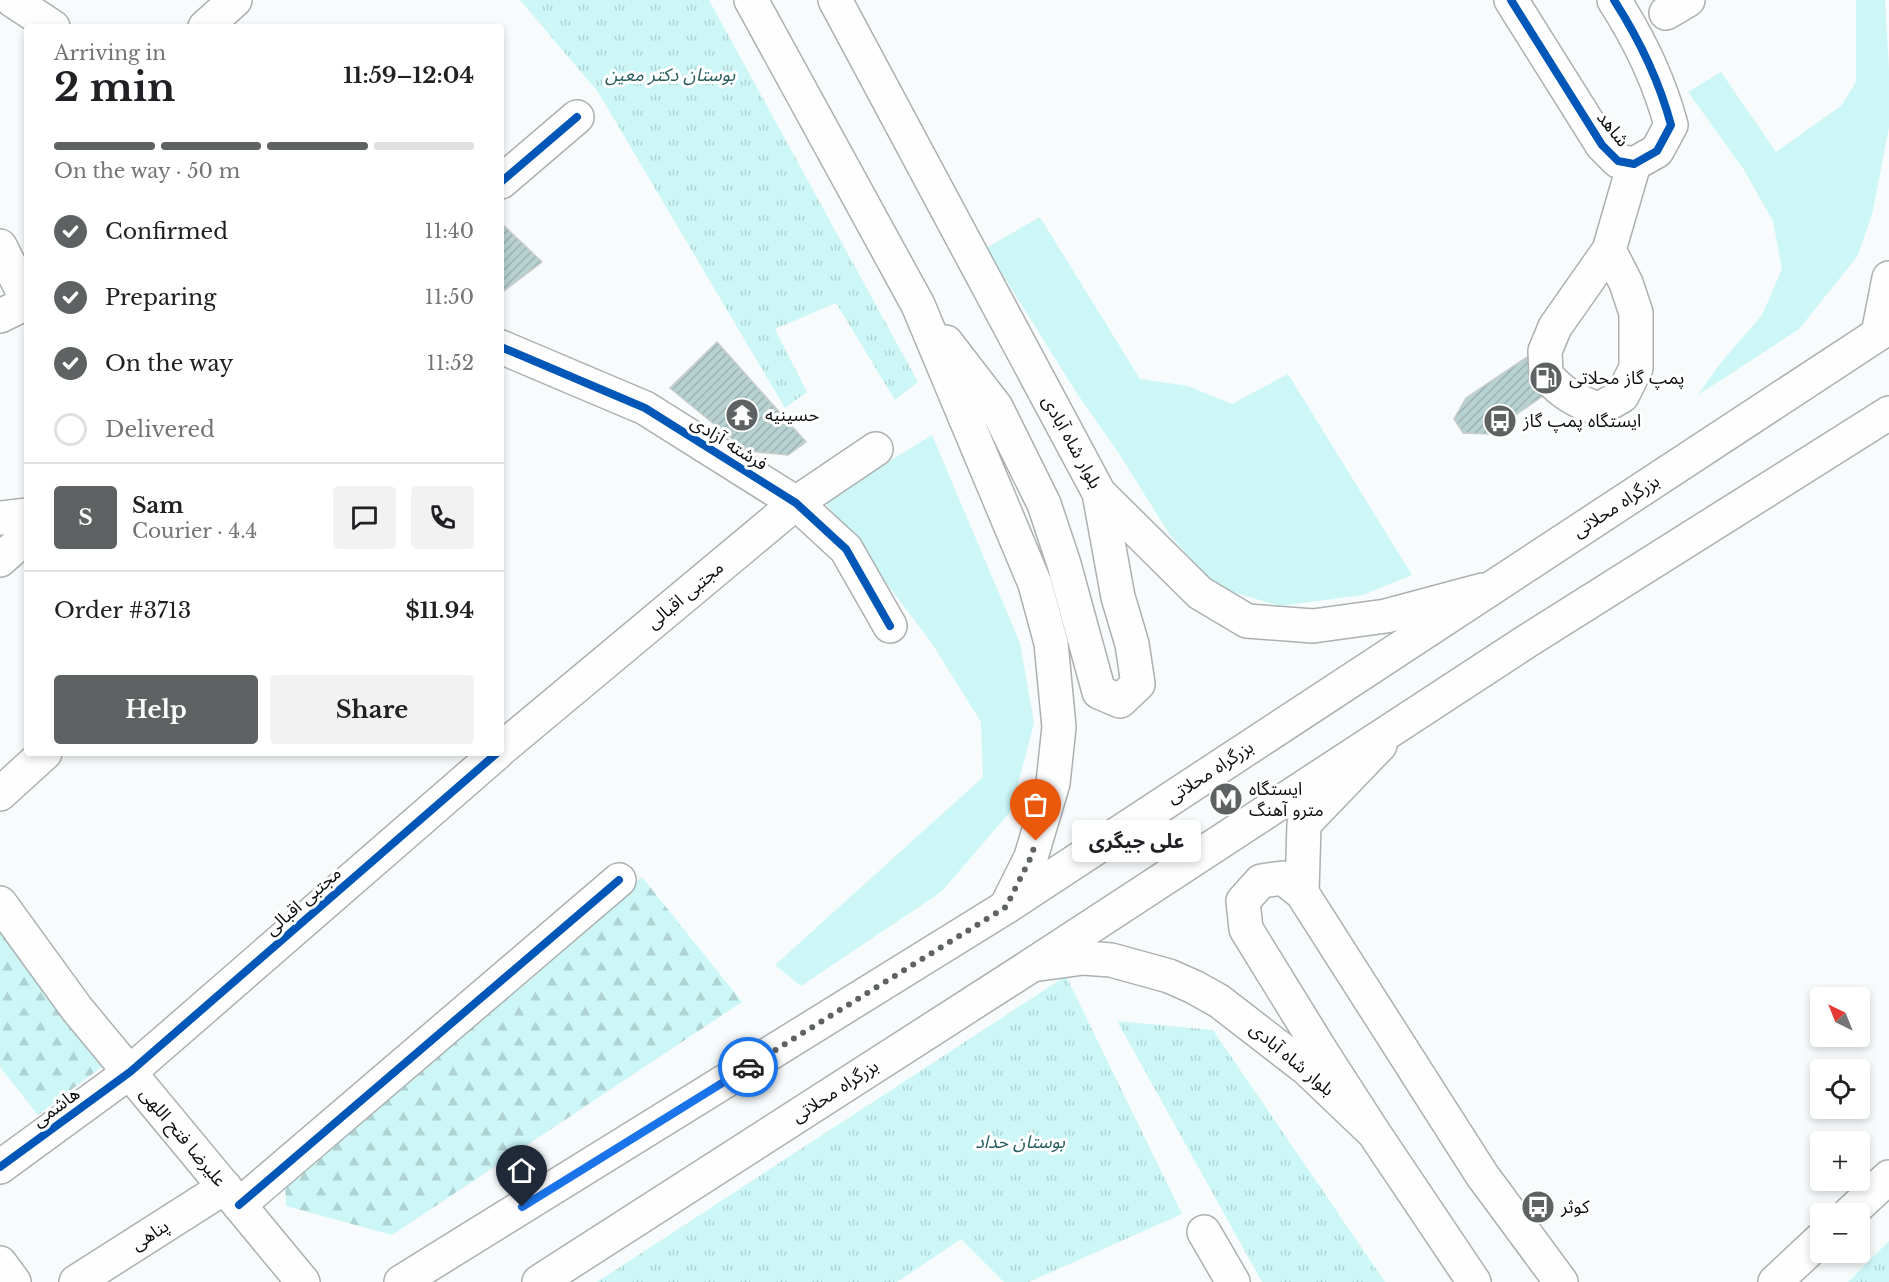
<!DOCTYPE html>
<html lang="en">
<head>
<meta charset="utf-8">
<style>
	body { margin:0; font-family:"Libre Baskerville","Noto Sans Arabic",serif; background:#f2f2f2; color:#202124; height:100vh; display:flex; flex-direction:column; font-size:22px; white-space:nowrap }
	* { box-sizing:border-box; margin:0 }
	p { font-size:20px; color:#757577 }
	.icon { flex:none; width:33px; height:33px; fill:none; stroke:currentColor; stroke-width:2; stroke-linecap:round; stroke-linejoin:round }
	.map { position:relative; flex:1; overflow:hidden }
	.sheet { position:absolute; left:24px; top:24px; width:480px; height:732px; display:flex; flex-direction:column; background:#fff; border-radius:6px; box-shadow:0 3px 9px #0003 }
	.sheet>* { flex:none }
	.needle { width:39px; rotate:317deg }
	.fabs { position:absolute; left:1810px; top:987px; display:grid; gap:12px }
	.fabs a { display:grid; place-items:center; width:60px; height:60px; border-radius:6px; background:#fff; box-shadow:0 3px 9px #0003; font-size:30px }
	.pin { position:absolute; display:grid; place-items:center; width:51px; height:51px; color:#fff; margin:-62px -26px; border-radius:50% 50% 50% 0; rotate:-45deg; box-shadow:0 0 6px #0007 }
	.pin .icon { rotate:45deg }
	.courier { position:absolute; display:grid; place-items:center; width:60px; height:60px; margin:-30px; border:4px solid #1a73e8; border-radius:50%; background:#fff; color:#222; box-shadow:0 2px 8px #0007 }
	.bubble { position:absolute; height:42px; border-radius:6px; background:#fff; box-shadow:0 3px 9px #0003; font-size:20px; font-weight:700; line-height:42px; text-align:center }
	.head em { font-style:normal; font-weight:700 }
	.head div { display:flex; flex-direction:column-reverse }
	.head { display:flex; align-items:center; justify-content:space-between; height:102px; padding:0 30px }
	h1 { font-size:39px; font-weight:700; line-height:45px }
	.bar { display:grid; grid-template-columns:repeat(4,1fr); gap:9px 6px; align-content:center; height:72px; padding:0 30px }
	.bar i { height:8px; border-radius:4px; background:#e0e0e0 }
	.bar .on { background:#5e6262 }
	.bar p { grid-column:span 4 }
	.line { display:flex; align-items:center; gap:15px; padding:0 30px; border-top:2px solid #e0e0e0 }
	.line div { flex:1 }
	.round { display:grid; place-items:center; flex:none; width:63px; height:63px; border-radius:6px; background:#f2f2f2 }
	ol { padding:0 30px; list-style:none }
	li { display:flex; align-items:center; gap:18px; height:66px }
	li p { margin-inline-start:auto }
	li .icon { padding:6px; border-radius:50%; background:#5e6262; color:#fff; stroke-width:4 }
	li:last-child { color:#757577 }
	li i { width:33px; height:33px; border:3px solid #e0e0e0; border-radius:50% }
	.action { display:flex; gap:12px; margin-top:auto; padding:12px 30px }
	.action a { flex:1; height:69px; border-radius:6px; background:#5e6262; color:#fff; font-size:24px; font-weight:700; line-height:69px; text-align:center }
	.action a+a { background:#f2f2f2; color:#202124 }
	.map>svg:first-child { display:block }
	.grass { fill:#cdf7f7 }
	.forest { fill:url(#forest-firs) }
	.park { fill:url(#park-tufts) }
	.building { fill:url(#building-hatch); stroke:#c9cccc; stroke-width:1.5 }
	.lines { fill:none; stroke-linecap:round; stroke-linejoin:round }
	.minor-casing { stroke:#adb0b0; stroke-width:36 }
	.major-casing { stroke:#adb0b0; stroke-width:36 }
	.highway-casing { stroke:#adb0b0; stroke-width:36 }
	.minor { stroke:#fefefe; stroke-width:33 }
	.major { stroke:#fefefe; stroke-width:33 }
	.highway { stroke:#fefefe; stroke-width:33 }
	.cycleway-casing { stroke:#fff; stroke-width:11 }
	.cycleway { stroke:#0057b8; stroke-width:8 }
	.done { stroke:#5e6262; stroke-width:6; stroke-dasharray:0 10.8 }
	.route { stroke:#1a73e8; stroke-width:8 }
	.labels { text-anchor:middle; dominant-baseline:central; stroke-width:6; stroke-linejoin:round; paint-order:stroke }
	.park-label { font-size:18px; font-style:italic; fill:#285d5e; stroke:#fff }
	.street-label { font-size:18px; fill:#0c0f0f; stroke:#fff }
	.poi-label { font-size:18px; fill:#0c0f0f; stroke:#fff; text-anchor:start }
</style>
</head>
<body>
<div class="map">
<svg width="1889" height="1282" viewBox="0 0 1889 1282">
	<defs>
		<pattern id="forest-firs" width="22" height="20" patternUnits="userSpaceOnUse" patternTransform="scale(1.5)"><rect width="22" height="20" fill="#cdf7f7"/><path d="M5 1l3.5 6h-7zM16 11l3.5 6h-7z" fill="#afd3d3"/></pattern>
		<pattern id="park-tufts" width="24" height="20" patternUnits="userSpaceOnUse" patternTransform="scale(1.5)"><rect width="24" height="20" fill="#cdf7f7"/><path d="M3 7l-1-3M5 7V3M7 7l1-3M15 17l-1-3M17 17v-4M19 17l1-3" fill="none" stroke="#afd3d3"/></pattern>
		<pattern id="building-hatch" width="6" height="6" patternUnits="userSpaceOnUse" patternTransform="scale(1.5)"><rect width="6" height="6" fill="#b7d1d1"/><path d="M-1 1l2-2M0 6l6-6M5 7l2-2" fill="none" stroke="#9cb2b2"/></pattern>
	</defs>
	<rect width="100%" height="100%" fill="#f7fbfb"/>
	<!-- grass -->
	<path class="grass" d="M1856 0H1885L1889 69V127L1872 215 1857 257 1799 329 1698 395 1719 365 1762 315 1782 269 1773 221 1744 170 1688 92 1721 72 1776 152 1841 106 1856 82Z
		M1040 217 1140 379 1188 386 1232 404 1288 374 1412 575 1363 595 1280 606 1216 587 1170 535 1118 452 1076 392 986 248Z
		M932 435 1020 643 1034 723 1011 811 941 892 801 986 775 965 983 777 981 722 931 642 824 501Z"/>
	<!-- forest -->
	<path class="forest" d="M642 877 742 1002 392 1235 286 1206 285 1184Z
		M0 929 104 1065 38 1115 0 1067Z"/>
	<!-- park -->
	<path class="park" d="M520 0H709L918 382 895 400 836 303 775 329 807 392 785 408 598 92Z
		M1066 976 1182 1214 1029 1282H1004L961 1239 897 1282H597Z
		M1117 1021 1213 1030 1385 1282H1262Z
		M1889 1241V1282H1848Z"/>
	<!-- building -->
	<path class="building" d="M501 223 542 262 501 293Z
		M717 342 806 442 788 455 747 451 670 388Z
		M1539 349 1563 382 1488 434 1463 433 1454 419 1466 398Z"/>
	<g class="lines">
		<defs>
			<path id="minor" d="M12 0 53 27
				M1511 0 1602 145 1618 161 1634 164 1657 151 1671 125C1659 80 1639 39 1614 0
				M1666 13 1688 0
				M205 27 235 0
				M501 182 577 117
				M0 246 27 300
				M1609 250 1626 283 1636 313V368L1622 396 1599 409C1577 402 1562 393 1546 375L1545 351 1555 327 1609 250 1634 164
				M0 316 27 303
				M1878 334 1889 278
				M501 347 645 408 796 503 846 549 890 626
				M0 518 27 515
				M0 560 27 536
				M501 749 796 503 876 449
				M0 794 45 753
				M0 903 77 1009 303 1282
				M0 1167 130 1072 497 753
				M239 1205 619 880
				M1849 1214 1889 1177
				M1204 1232 1233 1282
				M0 1263 14 1282
				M76 1282 225 1187
				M1775 1282 1821 1239"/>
			<path id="major" d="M751 0 918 305 1035 584 1051 643 1059 727 1053 783 1031 857 1006 907
				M835 0 1099 493 1200 593 1247 621 1313 626 1386 616 1483 590
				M946 342 996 407 1044 504 1064 564 1099 692 1120 701 1138 684 1132 644 1118 597 1099 493
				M1302 893 1304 824 1380 745
				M1032 965 1083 958 1111 960 1169 976 1194 987 1219 1001 1307 1069 1374 1133 1474 1282
				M1374 1133 1323 1054 1246 929 1243 901 1261 881 1283 878 1302 893 1482 1175 1561 1282"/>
			<path id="highway" d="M401 1282 1006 907 1889 327
				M539 1282 1032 965 1524 643 1889 413"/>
		</defs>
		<!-- minor casing -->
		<use href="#minor" class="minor-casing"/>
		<!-- major casing -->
		<use href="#major" class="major-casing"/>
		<!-- highway casing -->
		<use href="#highway" class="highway-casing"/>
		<!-- minor -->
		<use href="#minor" class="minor"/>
		<!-- major -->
		<use href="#major" class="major"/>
		<!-- highway -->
		<use href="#highway" class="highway"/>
		<defs>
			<path id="cycleway" d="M1511 0 1602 145 1618 161 1634 164 1657 151 1671 125C1659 80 1639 39 1614 0
				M501 182 577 117
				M501 347 645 408 796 503 846 549 890 626
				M0 1167 130 1072 497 753
				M239 1205 619 880"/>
		</defs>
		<!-- cycleway casing -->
		<use href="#cycleway" class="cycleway-casing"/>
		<!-- cycleway -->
		<use href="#cycleway" class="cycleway"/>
	</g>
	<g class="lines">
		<!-- done -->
		<path class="done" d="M748 1067 1006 907 1031 857 1036 841"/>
		<!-- route -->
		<path class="route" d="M522 1207 748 1067"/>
	</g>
	<!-- icons -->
	<defs>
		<symbol id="fuel-disc" viewBox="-11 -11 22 22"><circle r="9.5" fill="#5e6262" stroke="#fff"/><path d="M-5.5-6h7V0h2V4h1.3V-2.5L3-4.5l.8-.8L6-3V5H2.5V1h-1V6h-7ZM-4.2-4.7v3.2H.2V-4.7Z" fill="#fff"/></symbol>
		<symbol id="temple-disc" viewBox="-11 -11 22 22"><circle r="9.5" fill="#5e6262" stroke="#fff"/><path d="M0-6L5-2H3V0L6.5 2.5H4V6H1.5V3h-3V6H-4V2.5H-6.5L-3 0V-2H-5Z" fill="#fff"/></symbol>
		<symbol id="bus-disc" viewBox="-11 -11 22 22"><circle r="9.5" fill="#5e6262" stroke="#fff"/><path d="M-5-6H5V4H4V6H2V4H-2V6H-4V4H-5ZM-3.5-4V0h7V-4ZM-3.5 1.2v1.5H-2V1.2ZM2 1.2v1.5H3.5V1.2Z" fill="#fff"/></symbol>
		<symbol id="metro-disc" viewBox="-11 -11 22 22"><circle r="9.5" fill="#5e6262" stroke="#fff"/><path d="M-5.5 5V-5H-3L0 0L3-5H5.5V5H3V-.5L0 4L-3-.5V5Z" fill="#fff"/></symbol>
	</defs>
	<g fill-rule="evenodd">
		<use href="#fuel-disc" x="1527" y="359" width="38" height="38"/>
		<use href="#temple-disc" x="723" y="396" width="38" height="38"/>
		<use href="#bus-disc" x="1481" y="402" width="38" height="38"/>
		<use href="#metro-disc" x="1207" y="780" width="38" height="38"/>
		<use href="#bus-disc" x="1519" y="1188" width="38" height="38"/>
	</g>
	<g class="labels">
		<!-- park labels -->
		<g class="park-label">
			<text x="670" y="75">بوستان دکتر معین</text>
			<text x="1020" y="1142">بوستان حداد</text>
		</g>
		<!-- street labels -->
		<g class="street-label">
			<text transform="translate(1613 129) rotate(51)">شاهد</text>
			<text transform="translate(1072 442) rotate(61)">بلوار شاه آبادی</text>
			<text transform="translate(729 443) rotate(32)">فرشته آزادی</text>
			<text transform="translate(1616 506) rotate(-33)">بزرگراه محلاتی</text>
			<text transform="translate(685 595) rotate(-40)">مجتبی اقبالی</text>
			<text transform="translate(1210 772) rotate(-33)">بزرگراه محلاتی</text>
			<text transform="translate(303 901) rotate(-41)">مجتبی اقبالی</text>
			<text transform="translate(1292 1059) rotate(40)">بلوار شاه آبادی</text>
			<text transform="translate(835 1091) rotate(-33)">بزرگراه محلاتی</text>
			<text transform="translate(56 1107) rotate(-36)">هاشمی</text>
			<text transform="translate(183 1137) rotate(50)">علیرضا فتح‌ اللهی</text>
			<text transform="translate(150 1235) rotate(-33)">پناهی</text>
		</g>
		<!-- poi labels -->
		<g class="poi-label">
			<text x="1569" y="378">پمپ گاز محلاتی</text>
			<text x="765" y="415">حسینیه</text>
			<text x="1523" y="421">ایستگاه پمپ گاز</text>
			<text x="1249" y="789">ایستگاه<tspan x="1249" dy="21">مترو آهنگ</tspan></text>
			<text x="1561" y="1207">کوثر</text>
		</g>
	</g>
</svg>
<div class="fabs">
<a><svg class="needle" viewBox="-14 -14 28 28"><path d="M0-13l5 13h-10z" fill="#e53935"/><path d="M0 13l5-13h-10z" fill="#757577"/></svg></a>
<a><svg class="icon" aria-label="locate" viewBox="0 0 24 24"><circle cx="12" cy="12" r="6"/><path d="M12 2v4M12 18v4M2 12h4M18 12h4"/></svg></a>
<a>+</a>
<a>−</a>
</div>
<div class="pin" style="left:1036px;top:841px;background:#ea580c"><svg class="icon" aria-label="bag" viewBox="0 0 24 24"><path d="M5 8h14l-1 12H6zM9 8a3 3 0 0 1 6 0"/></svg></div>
<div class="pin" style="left:522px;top:1207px;background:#1f2937"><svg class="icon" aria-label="home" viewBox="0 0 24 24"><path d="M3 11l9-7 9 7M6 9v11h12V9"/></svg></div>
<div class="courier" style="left:748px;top:1067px"><svg class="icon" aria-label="car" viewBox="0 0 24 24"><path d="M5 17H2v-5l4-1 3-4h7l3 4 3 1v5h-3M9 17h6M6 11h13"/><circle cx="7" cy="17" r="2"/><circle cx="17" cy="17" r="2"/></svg></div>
<div class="bubble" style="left:1072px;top:820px;width:129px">علی جیگری</div>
<section class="sheet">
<div class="head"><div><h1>2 min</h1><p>Arriving in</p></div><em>11:59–12:04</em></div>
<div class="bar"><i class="on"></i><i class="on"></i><i class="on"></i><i></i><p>On the way · 50 m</p></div>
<ol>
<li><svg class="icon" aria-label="check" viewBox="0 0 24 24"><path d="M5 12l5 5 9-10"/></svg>Confirmed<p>11:40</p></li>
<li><svg class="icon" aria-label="check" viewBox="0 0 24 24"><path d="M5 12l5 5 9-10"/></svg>Preparing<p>11:50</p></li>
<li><svg class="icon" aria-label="check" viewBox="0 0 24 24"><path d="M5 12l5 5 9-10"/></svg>On the way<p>11:52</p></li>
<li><i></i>Delivered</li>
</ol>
<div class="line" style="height:108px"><b class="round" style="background:#5e6262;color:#fff">S</b><div><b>Sam</b><p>Courier · 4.4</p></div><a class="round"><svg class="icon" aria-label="chat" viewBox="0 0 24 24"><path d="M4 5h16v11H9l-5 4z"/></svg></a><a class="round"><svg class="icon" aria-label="phone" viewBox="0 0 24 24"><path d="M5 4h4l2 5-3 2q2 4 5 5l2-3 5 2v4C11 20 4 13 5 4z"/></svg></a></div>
<div class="line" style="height:78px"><div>Order #3713</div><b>$11.94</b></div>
<div class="action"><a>Help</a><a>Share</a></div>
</section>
</div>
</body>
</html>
